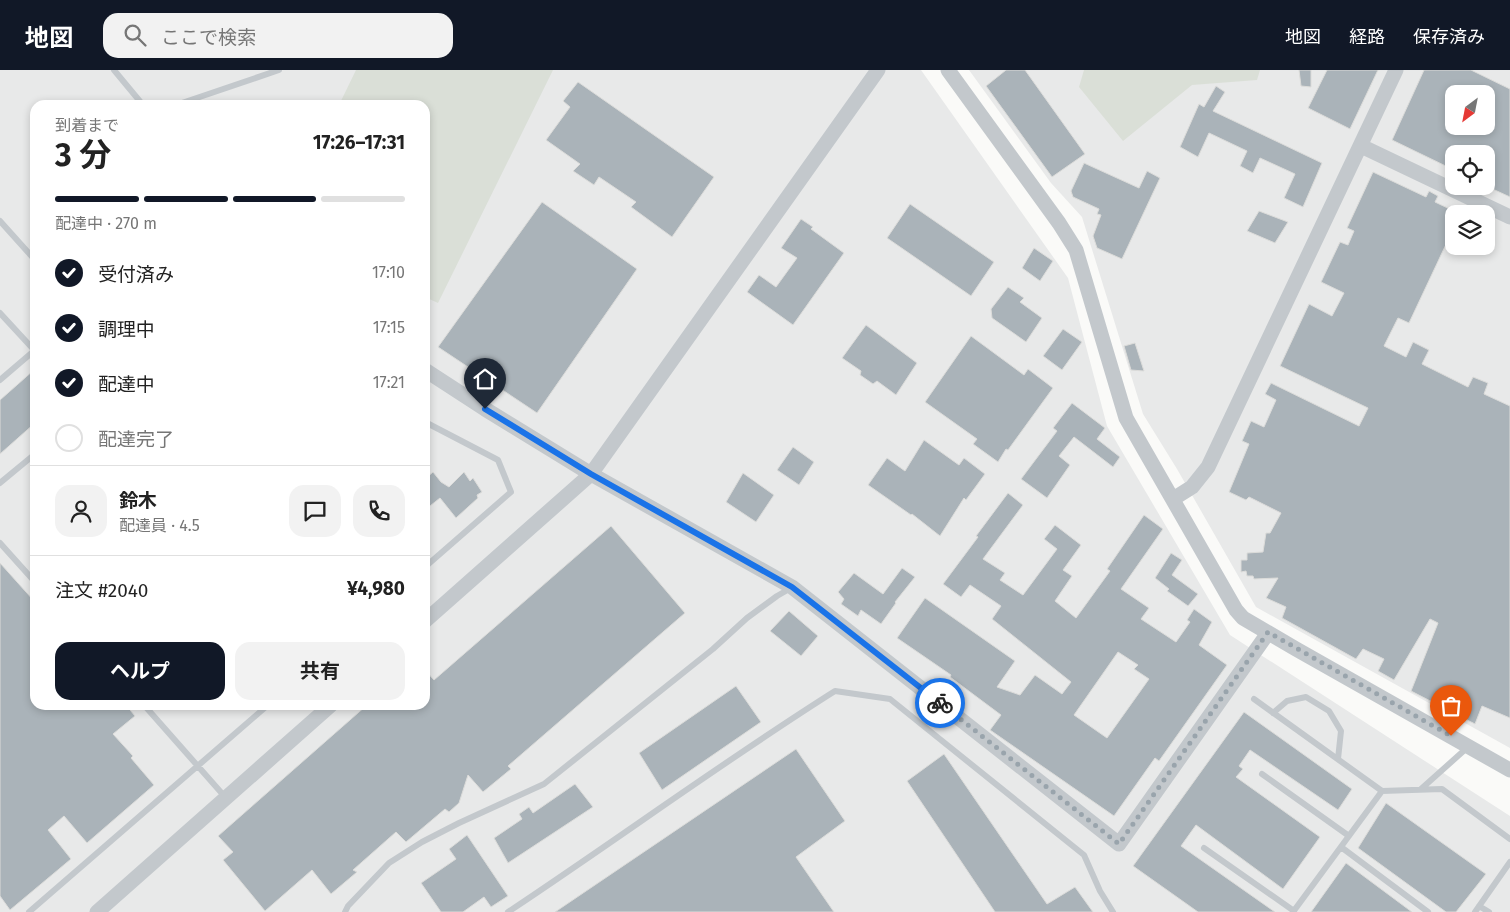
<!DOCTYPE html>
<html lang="ja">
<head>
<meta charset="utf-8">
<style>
	body { margin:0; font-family:"Fira Sans","Noto Sans JP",sans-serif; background:#f2f2f2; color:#222; height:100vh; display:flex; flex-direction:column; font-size:19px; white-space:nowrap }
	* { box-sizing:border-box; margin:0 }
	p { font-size:16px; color:#767676 }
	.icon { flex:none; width:28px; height:28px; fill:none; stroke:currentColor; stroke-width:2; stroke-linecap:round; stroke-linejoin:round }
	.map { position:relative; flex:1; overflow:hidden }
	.side { position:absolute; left:30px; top:30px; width:400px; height:610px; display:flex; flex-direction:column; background:#fff; border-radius:15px; box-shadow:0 2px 8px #0003 }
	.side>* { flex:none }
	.needle { width:32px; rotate:212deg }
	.controls { position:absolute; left:1445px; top:15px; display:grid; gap:10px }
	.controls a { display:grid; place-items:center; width:50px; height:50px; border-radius:10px; background:#fff; box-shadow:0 2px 8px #0003; font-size:25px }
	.pin { position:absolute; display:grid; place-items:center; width:42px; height:42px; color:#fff; margin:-51px -21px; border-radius:50% 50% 50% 0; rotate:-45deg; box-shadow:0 0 5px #0007 }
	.pin .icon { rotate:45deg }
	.courier { position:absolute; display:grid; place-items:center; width:50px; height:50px; margin:-25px; border:4px solid #1a73e8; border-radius:50%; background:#fff; color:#222; box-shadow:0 1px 6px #0007 }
	.summary em { font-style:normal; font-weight:700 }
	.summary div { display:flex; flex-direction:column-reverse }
	.summary { display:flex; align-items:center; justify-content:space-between; height:85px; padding:0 25px }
	h1 { font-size:32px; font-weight:700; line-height:38px }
	.bar { display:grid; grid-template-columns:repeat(4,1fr); gap:8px 5px; align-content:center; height:60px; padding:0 25px }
	.bar i { height:6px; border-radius:4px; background:#e0e0e0 }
	.bar .selected { background:#111827 }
	.bar p { grid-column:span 4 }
	.line { display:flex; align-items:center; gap:12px; padding:0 25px; border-top:1px solid #e0e0e0 }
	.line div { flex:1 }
	.round { display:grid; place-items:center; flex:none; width:52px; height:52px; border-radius:15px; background:#f2f2f2 }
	ol { padding:0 25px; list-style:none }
	li { display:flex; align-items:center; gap:15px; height:55px }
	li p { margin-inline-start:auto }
	li .icon { padding:5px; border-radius:50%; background:#111827; color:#fff; stroke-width:4 }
	li:last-child { color:#767676 }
	li i { width:28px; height:28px; border:2px solid #e0e0e0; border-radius:50% }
	.button { display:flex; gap:10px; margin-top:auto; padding:10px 25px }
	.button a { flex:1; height:58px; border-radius:15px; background:#111827; color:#fff; font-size:20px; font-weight:700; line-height:58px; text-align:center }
	.button a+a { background:#f2f2f2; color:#222 }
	header { display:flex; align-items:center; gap:30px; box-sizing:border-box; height:70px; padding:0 25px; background:#111827; color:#fff }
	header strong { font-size:24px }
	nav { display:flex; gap:28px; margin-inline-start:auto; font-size:18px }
	.search { width:350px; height:45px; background:#f2f2f2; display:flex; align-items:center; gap:12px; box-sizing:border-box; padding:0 18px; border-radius:15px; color:#767676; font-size:19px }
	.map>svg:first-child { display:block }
	.built { fill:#e8e9e9; fill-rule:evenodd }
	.green { fill:#dadfd7 }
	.building { fill:#aab3b9; stroke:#dcdcda; fill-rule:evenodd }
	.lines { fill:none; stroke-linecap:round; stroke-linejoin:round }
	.service { stroke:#c3c8cc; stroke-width:6 }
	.tertiary { stroke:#c3c8cc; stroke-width:15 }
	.done { stroke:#99a4ac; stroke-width:5; stroke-dasharray:0 9 }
	.route { stroke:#1a73e8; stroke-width:6 }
</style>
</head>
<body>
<header>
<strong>地図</strong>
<div class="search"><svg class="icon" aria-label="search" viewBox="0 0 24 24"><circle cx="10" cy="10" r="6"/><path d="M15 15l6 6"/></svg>ここで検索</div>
<nav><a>地図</a><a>経路</a><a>保存済み</a></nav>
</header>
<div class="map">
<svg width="1510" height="842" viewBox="0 0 1510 842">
	<rect width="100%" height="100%" fill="#fafaf8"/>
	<!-- built -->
	<path class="built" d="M0 0H921L1068 208 1107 356 1230 565 1510 746V842H0ZM35 35H425V635H35Z
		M969 0H1510V678L1256 537 1177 399 1143 344 1082 147 1051 113ZM1454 24H1486V56H1454ZM1454 84H1486V116H1454ZM1454 144H1486V176H1454Z"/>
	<!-- green -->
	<path class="green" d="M356 0H553L438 233 425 227V35H339Z
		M1084 0H1260L1257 10 1192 15 1123 71 1079 17Z"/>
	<!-- building -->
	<path class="building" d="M1006 0H1025L1085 84 1052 107 986 16Z
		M1299 0H1311V17L1301 16Z
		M1327 0H1378L1350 59 1308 38Z
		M1424 0H1471L1510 19V127L1486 116V84H1454V100L1392 70ZM1454 24H1486V56H1454Z
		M578 12 714 107 672 167 631 137 636 132 599 107 594 115 573 101 580 94 546 70 570 37 563 31Z
		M1216 16 1225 22 1213 41 1322 93 1303 137 1284 128 1295 104 1260 88 1253 103 1240 96 1247 81 1209 63 1198 87 1180 77 1199 34 1204 37Z
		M1084 93 1139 118 1147 101 1160 108 1122 189 1097 178 1093 166 1101 145 1097 144 1099 139 1073 127 1071 121Z
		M1373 102 1426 127 1429 121 1438 126 1435 132 1454 141V171L1449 168 1409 253 1398 248 1384 276 1406 287 1413 272 1429 280 1422 294 1468 317 1473 307 1488 313 1484 324 1510 336V648L1482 636 1475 654 1411 621 1438 553 1430 549 1394 610 1378 601 1384 589 1363 579 1356 589 1282 548 1286 537 1266 528 1278 508 1254 509 1253 506H1247L1246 501 1241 502V490H1247V483L1263 482 1266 463H1270L1281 443 1249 427 1246 430 1229 422 1249 374 1242 371 1251 351 1264 357 1276 330 1265 324 1271 313 1359 356 1368 338 1280 296 1309 234 1332 246 1344 223 1321 212 1340 172 1348 175 1354 161 1347 158Z
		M542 132 637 199 537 343 438 277Z
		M910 134 994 192 971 226 887 168Z
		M1259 141 1288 152 1275 173 1247 161Z
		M801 149 813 157 811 159 844 183 793 255 747 222 759 205 776 217 797 188 781 178Z
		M1034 178 1053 191 1040 211 1022 198Z
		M1008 217 1024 228 1020 232 1042 248 1026 272 992 248 991 239Z
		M866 255 917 293 896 325 877 311 873 314 860 305 861 301 842 288Z
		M1063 259 1082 272 1062 300 1043 286Z
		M971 266 1024 305 1028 299 1053 318 1008 380 1006 379 998 392 973 374 977 369 925 332Z
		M1135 273 1144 301 1131 300 1124 276Z
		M35 299V353L0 384V330Z
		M1072 333 1105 358 1097 369 1120 387 1113 397 1074 367 1059 386 1070 395 1047 428 1021 409 1057 361 1053 358Z
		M924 370 959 395 964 388 985 404 966 430 964 428 940 466 912 444 911 445 868 415 887 388 905 401Z
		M793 377 814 392 799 415 777 400Z
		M433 402 441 412 449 417 464 402 470 411 473 408 482 422 477 425 478 428 456 448 440 428 425 440V409Z
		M743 403 774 425 756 452 726 432Z
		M1008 423 1023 435 983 489 1005 503 1000 510 1023 525 1057 479 1044 469 1055 455 1081 475 1063 500 1072 506 1055 531 1076 548 1110 501 1107 499 1144 445 1163 459 1121 519 1149 538 1141 549 1176 572 1190 552 1187 550 1194 539 1212 552 1199 575 1227 595 1159 691 1155 688 1114 746 990 660 1001 645 950 607 951 605 897 568 925 528 1015 591 997 617 1020 625 1035 605 1062 624 1071 612 992 549 1001 536 970 515 961 527 943 514 978 467 976 466ZM1118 582 1138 595 1134 599 1149 609 1107 668 1074 645Z
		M611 456 685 543 508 696 511 699 483 722 468 705 459 733 449 742 445 739 406 772 396 762 353 800 357 802 331 824 312 800 265 841 223 790 233 782 218 766 367 635H425V600L434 610Z
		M1171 483 1182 490 1172 505 1198 524 1188 536 1167 521 1169 519 1155 508Z
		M0 493 35 532V635H126L135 646 113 664 133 686 131 688 154 715 87 773 64 746 48 760 71 789 10 840 0 826Z
		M902 498 915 507 895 532 896 533 881 554 861 540 858 546 841 534 844 529 838 522 854 503 883 524Z
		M789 541 818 566 801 586 770 561Z
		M736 616 761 652 662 720 639 683Z
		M1244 642 1352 719 1338 740 1250 680 1239 696 1243 699 1236 707 1320 767 1283 819 1196 755 1181 776 1275 842H1198L1133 796Z
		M796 679 845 751 796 787 834 842H555Z
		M944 684 1047 834 1075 817 1093 842H995L907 711Z
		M575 714 593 737 508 793 494 768 522 749 519 744 529 737 533 743Z
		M1386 733 1486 804 1456 842H1446L1358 778Z
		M467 765 508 826 491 837 484 827 463 842H441L421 813 456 789 449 779Z
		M1346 793 1412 842H1311Z"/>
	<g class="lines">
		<!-- service -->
		<path class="service" d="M114 0 143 35
			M176 35 279 0
			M0 151 35 190
			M0 243 35 281
			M0 310 35 280
			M425 352 498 390 511 422 425 497
			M0 413 35 384
			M0 473 35 512
			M1254 629 1382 721 1442 719 1510 769
			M144 635 226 728
			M1273 643 1287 631 1306 627 1329 641 1341 661 1338 689
			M1262 704 1349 766
			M1421 719 1468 677
			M1341 777 1428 842
			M1204 778 1294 841
			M1479 836 1489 842
			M29 842 268 635
			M345 842 348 836 389 793 422 772 459 753 544 714 713 579 747 548 777 526 791 518
			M508 842C618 769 724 691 835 621L890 629 1084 785 1100 821 1113 842
			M1293 842 1382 721
			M1475 842 1510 792"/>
		<!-- tertiary -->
		<path class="tertiary" d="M948 0 1059 153 1076 180 1126 348 1236 540 1243 548 1296 579 1510 700
			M1361 76 1510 147
			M425 300 485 339 591 404 792 517 1119 774 1268 563
			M1173 429 1192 417 1208 397 1396 0
			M425 551 591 404 878 0
			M97 842 331 635"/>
	</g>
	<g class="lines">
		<!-- done -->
		<path class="done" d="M940 633 1119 774 1268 562 1451 666"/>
		<!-- route -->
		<path class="route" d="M485 339 591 404 792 517 940 633"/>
	</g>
</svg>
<div class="controls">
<a><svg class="needle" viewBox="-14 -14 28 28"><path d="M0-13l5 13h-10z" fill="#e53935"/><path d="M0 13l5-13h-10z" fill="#767676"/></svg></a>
<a><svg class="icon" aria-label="locate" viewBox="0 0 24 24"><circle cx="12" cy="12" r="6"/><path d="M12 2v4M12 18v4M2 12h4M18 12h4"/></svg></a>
<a><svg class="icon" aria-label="layers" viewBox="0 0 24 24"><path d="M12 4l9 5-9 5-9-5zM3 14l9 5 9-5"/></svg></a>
</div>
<div class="pin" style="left:1451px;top:666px;background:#ea580c"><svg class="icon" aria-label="bag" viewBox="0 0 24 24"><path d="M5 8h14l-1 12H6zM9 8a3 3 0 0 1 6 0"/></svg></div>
<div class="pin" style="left:485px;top:339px;background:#1f2937"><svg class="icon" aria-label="home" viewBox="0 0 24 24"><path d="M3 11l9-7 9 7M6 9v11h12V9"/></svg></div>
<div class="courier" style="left:940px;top:633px"><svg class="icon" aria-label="bike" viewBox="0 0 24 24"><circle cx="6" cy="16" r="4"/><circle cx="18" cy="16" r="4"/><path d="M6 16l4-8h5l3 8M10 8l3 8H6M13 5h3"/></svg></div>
<section class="side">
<div class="summary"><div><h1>3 分</h1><p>到着まで</p></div><em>17:26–17:31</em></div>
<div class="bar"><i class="selected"></i><i class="selected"></i><i class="selected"></i><i></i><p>配達中 · 270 m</p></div>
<ol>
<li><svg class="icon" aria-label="check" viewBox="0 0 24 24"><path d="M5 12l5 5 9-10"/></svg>受付済み<p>17:10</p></li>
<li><svg class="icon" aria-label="check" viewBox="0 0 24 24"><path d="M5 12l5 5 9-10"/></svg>調理中<p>17:15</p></li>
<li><svg class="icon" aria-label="check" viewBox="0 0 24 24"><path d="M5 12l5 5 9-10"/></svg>配達中<p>17:21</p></li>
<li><i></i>配達完了</li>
</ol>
<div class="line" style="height:90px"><a class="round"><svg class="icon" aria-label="person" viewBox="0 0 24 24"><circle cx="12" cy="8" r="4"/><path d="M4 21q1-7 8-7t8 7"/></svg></a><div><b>鈴木</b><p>配達員 · 4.5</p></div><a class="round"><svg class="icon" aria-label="chat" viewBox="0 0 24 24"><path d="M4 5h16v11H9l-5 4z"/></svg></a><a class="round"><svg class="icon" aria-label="phone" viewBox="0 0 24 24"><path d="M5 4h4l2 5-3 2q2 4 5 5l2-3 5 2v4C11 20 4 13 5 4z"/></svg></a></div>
<div class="line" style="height:65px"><div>注文 #2040</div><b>¥4,980</b></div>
<div class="button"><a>ヘルプ</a><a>共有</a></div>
</section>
</div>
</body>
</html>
